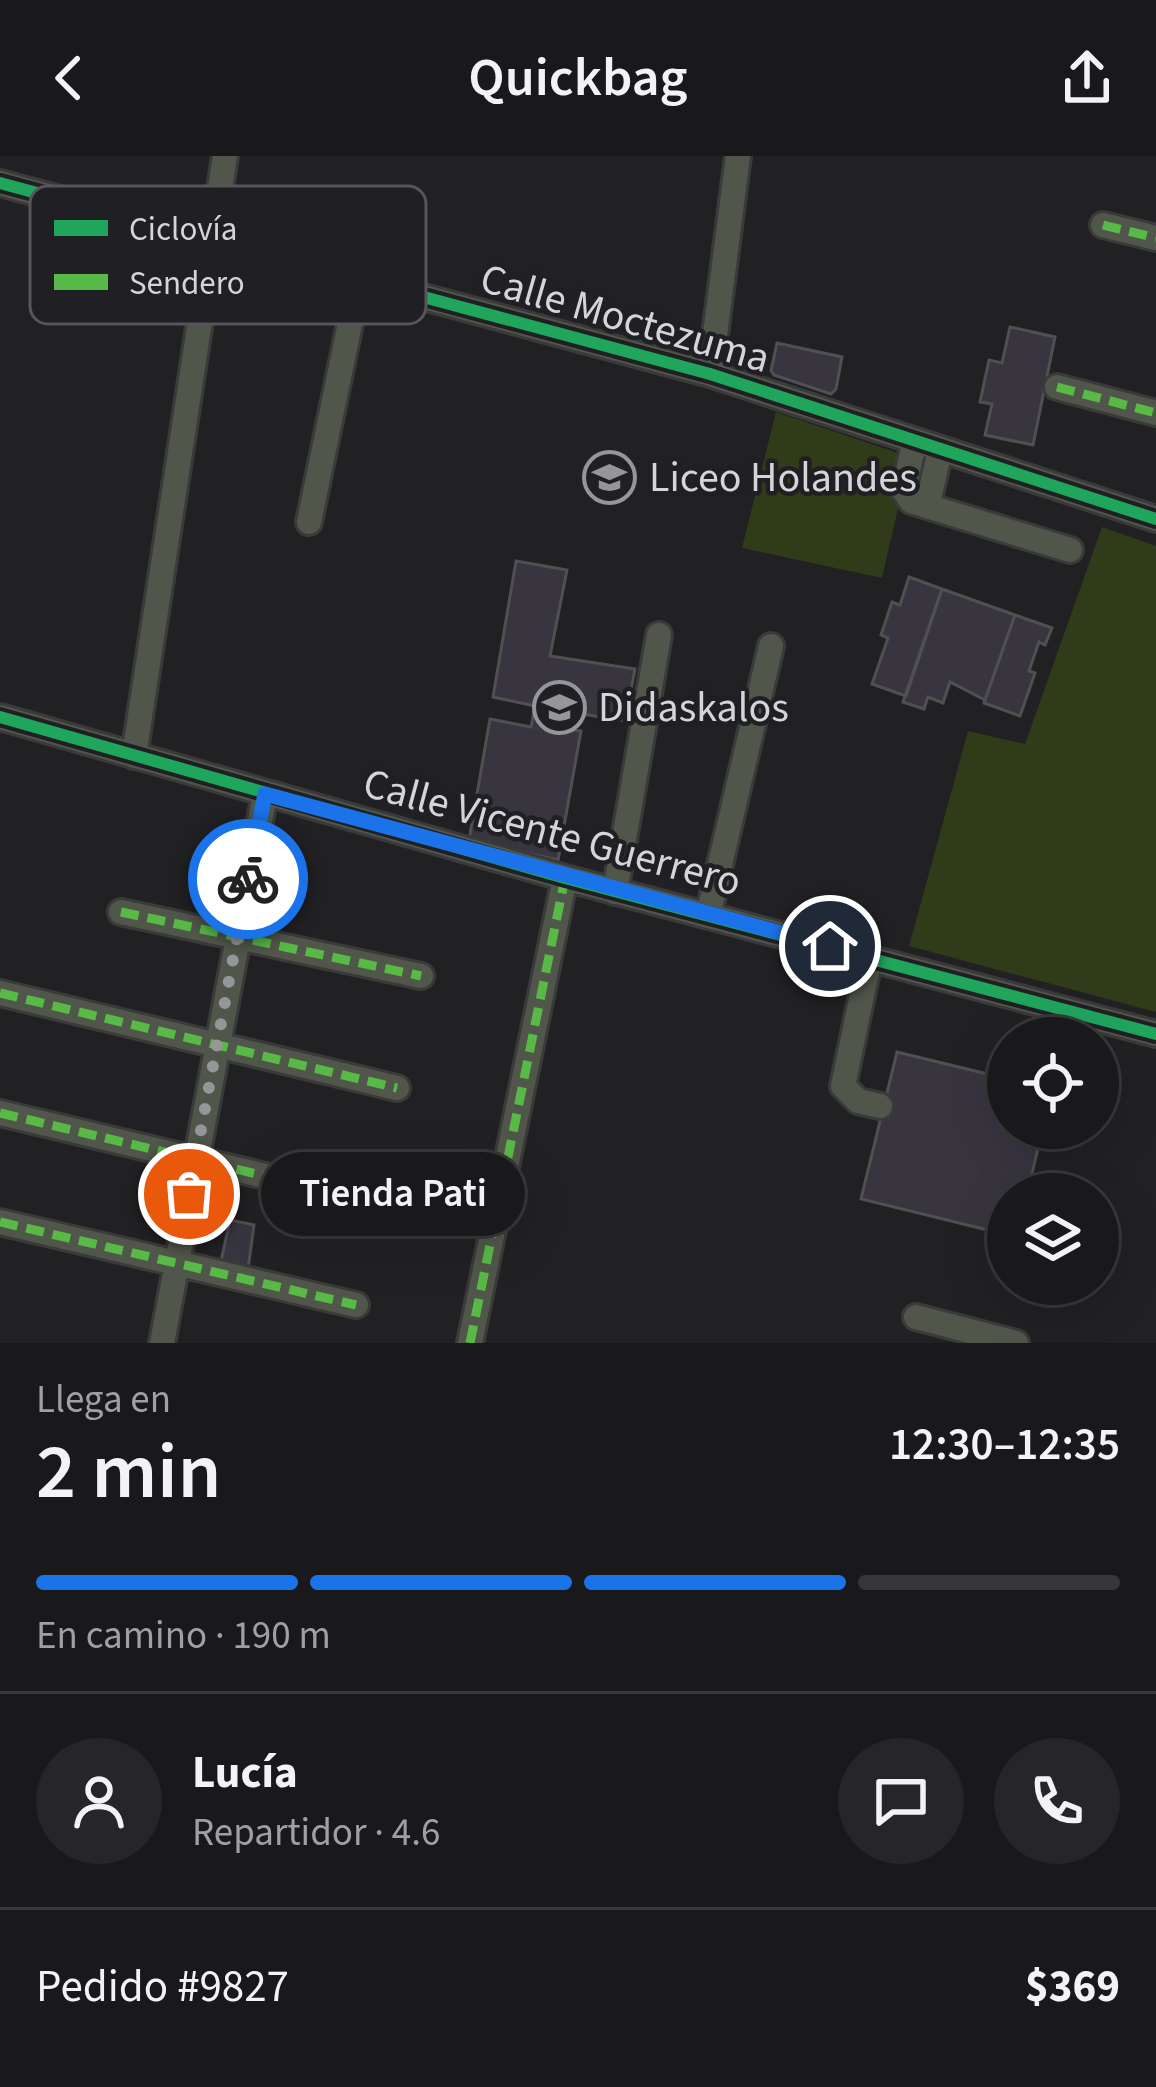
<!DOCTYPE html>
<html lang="es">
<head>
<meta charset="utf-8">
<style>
	body { margin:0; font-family:"Source Sans 3",sans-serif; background:#262527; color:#f1f3f6; height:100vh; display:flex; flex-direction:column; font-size:45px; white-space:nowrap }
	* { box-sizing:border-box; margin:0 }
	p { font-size:39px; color:#9fa0a2 }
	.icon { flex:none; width:66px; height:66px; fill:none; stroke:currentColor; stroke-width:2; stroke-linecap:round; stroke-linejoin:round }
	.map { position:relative; height:1187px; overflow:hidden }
	.details { display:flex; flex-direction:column; background:#19181a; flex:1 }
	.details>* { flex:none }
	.fabs { position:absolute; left:987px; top:861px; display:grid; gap:24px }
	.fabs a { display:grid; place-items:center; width:132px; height:132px; border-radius:50%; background:#19181a; box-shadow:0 12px 48px #0002,0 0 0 3px #373739; font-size:60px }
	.pin { position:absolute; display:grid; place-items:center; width:102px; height:102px; color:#fff; margin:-51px; border:6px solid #fff; border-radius:50%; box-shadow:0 3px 12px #0007 }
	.courier { position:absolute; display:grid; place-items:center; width:120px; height:120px; margin:-60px; border:9px solid #1a73e8; border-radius:50%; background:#fff; color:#222; box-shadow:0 3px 15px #0007 }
	.bubble { position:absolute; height:84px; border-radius:42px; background:#19181a; box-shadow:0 12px 48px #0002,0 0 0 3px #373739; font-size:39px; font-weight:600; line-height:84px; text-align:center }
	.headline em { font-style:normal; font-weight:600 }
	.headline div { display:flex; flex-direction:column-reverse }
	.headline { display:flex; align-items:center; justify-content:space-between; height:204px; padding:0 36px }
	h1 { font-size:78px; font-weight:600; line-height:90px }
	.bar { display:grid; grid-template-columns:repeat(4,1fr); gap:18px 12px; align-content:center; height:144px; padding:0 36px }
	.bar i { height:15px; border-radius:9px; background:#373739 }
	.bar .selected { background:#1a73e8 }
	.bar p { grid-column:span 4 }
	.line { display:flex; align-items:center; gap:30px; padding:0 36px; border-top:3px solid #373739 }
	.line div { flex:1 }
	.round { display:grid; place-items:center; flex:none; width:126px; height:126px; border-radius:63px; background:#262527 }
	header { display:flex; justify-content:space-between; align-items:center; height:156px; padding:0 36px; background:#19181a; font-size:54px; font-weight:600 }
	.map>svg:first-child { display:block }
	.green { fill:#2f3b19 }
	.building { fill:#39353f; stroke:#504f52; stroke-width:3 }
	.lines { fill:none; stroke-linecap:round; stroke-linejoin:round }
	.minor-casing { stroke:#3a3a3b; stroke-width:30 }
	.minor { stroke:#51564a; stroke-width:24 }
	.quiet { stroke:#58b947; stroke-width:9; stroke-dasharray:18 9; stroke-linecap:butt }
	.cycleway-casing { stroke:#201f24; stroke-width:20 }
	.cycleway { stroke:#20a55d; stroke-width:12 }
	.done { stroke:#969599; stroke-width:12; stroke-dasharray:0 21.6 }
	.route { stroke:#1a73e8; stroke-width:15 }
	.labels { text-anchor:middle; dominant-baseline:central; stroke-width:9; stroke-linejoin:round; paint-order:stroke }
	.street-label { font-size:42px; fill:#d5d4d8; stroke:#201f24 }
	.poi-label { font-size:42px; fill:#d5d4d8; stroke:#201f24; text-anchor:start }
	.key { fill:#201f24; stroke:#56555a; stroke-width:3 }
	.key-label { font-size:33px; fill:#d5d4d8 }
</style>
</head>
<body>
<header><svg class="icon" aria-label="back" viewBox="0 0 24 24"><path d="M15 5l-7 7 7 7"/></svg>Quickbag<svg class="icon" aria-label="share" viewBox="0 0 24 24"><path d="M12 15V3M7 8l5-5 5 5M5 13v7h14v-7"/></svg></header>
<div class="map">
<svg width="1156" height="1187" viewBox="0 0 1156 1187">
	<rect width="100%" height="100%" fill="#212023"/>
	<!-- green -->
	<path class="green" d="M776 256 910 301 882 422 742 392Z
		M1102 371 1156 390V856L909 790 968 575 1025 588Z"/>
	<!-- building -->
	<path class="building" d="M1010 171 1055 181 1033 289 985 279 992 248 980 246 989 204 1002 207Z
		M777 187 842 201 836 233 831 238 774 219 771 215Z
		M516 405 567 414 550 500 635 513 625 565 570 556 566 573 581 575 558 704 469 684 490 563 531 571 535 550 493 541Z
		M909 421 942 433 906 540 872 528 888 482 881 479 892 446 900 449Z
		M942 433 1015 459 985 544 950 526 943 547 928 541 924 553 903 546Z
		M1015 459 1052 472 1045 489 1039 486 1029 515 1035 517 1020 560 984 547Z
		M897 896 1008 923V972H1043L1027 1038H1008V1079L861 1043Z
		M230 1064 254 1069 248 1113 221 1105Z"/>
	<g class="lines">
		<defs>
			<path id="minor" d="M0 27 710 218 1156 363
				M1103 69 1156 82
				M710 218 738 0
				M1057 231 1156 257
				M914 287 904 334 911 345 927 350
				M940 295 927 350 1070 394
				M309 366 359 124
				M0 561 565 722 1156 878
				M134 600 225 0
				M615 736 659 479
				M121 756 421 820
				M708 760 771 490
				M870 801 843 930 858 945 880 950
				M0 837 397 932
				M0 957 379 1047
				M0 1066 356 1149
				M916 1161 1016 1187
				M162 1187 265 638
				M470 1187 565 722"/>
		</defs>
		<!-- minor casing -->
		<use href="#minor" class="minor-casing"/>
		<!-- minor -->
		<use href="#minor" class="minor"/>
		<!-- quiet -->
		<path class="quiet" d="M1103 69 1156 82
			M1057 231 1156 257
			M121 756 421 820
			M0 837 397 932
			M0 957 379 1047
			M0 1066 356 1149
			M470 1187 565 722"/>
		<defs>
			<path id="cycleway" d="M0 27 710 218 1156 363
				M0 561 565 722 1156 878"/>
		</defs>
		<!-- cycleway casing -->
		<use href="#cycleway" class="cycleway-casing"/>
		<!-- cycleway -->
		<use href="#cycleway" class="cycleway"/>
	</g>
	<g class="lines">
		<!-- done -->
		<path class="done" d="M189 1038 248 723"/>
		<!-- route -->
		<path class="route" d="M248 723 265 638 830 790"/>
	</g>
	<!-- icons -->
	<defs>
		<symbol id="school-ring" viewBox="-11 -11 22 22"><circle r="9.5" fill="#201f24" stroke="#969599" stroke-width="1.5"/><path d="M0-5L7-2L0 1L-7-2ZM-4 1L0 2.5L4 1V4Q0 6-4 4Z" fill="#969599"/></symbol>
	</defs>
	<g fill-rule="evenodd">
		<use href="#school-ring" x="580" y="292" width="59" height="59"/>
		<use href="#school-ring" x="530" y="522" width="59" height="59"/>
	</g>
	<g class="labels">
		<!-- street labels -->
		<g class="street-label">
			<text transform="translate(625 163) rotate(16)">Calle Moctezuma</text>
			<text transform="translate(552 677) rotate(15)">Calle Vicente Guerrero</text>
		</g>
		<!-- poi labels -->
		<g class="poi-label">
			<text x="649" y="322">Liceo Holandes</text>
			<text x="598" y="552">Didaskalos</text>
		</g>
	</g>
	<!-- legend -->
	<rect x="30" y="30" width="396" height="138" rx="18" class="key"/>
	<rect x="54" y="64" width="54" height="16" fill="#20a55d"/>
	<rect x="54" y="118" width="54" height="16" fill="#58b947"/>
	<g class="key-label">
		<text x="129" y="84">Ciclovía</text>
		<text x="129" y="138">Sendero</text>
	</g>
</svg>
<div class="fabs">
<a><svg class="icon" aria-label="locate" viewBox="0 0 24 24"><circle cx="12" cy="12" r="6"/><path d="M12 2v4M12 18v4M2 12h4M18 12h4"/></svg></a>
<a><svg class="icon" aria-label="layers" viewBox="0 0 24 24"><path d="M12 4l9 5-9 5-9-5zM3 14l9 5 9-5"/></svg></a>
</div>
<div class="pin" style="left:189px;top:1038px;background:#ea580c"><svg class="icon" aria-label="bag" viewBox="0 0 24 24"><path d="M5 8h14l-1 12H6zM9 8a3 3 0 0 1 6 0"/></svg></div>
<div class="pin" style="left:830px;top:790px;background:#1f2937"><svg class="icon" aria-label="home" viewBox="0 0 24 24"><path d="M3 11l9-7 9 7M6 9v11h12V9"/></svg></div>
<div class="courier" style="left:248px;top:723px"><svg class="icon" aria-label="bike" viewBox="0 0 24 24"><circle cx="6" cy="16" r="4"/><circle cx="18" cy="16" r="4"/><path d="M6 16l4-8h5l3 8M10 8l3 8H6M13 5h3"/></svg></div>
<div class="bubble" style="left:261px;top:996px;width:264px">Tienda Pati</div>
</div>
<section class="details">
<div class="headline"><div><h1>2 min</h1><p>Llega en</p></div><em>12:30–12:35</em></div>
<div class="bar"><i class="selected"></i><i class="selected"></i><i class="selected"></i><i></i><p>En camino · 190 m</p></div>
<div class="line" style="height:216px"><a class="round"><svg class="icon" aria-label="person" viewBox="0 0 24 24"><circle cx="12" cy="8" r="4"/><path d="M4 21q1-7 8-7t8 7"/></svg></a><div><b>Lucía</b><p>Repartidor · 4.6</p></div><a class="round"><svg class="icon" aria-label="chat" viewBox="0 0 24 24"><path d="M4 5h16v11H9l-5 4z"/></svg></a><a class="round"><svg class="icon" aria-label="phone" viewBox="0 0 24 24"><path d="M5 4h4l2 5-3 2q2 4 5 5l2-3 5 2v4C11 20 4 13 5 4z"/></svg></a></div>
<div class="line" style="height:156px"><div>Pedido #9827</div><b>$369</b></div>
</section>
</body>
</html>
